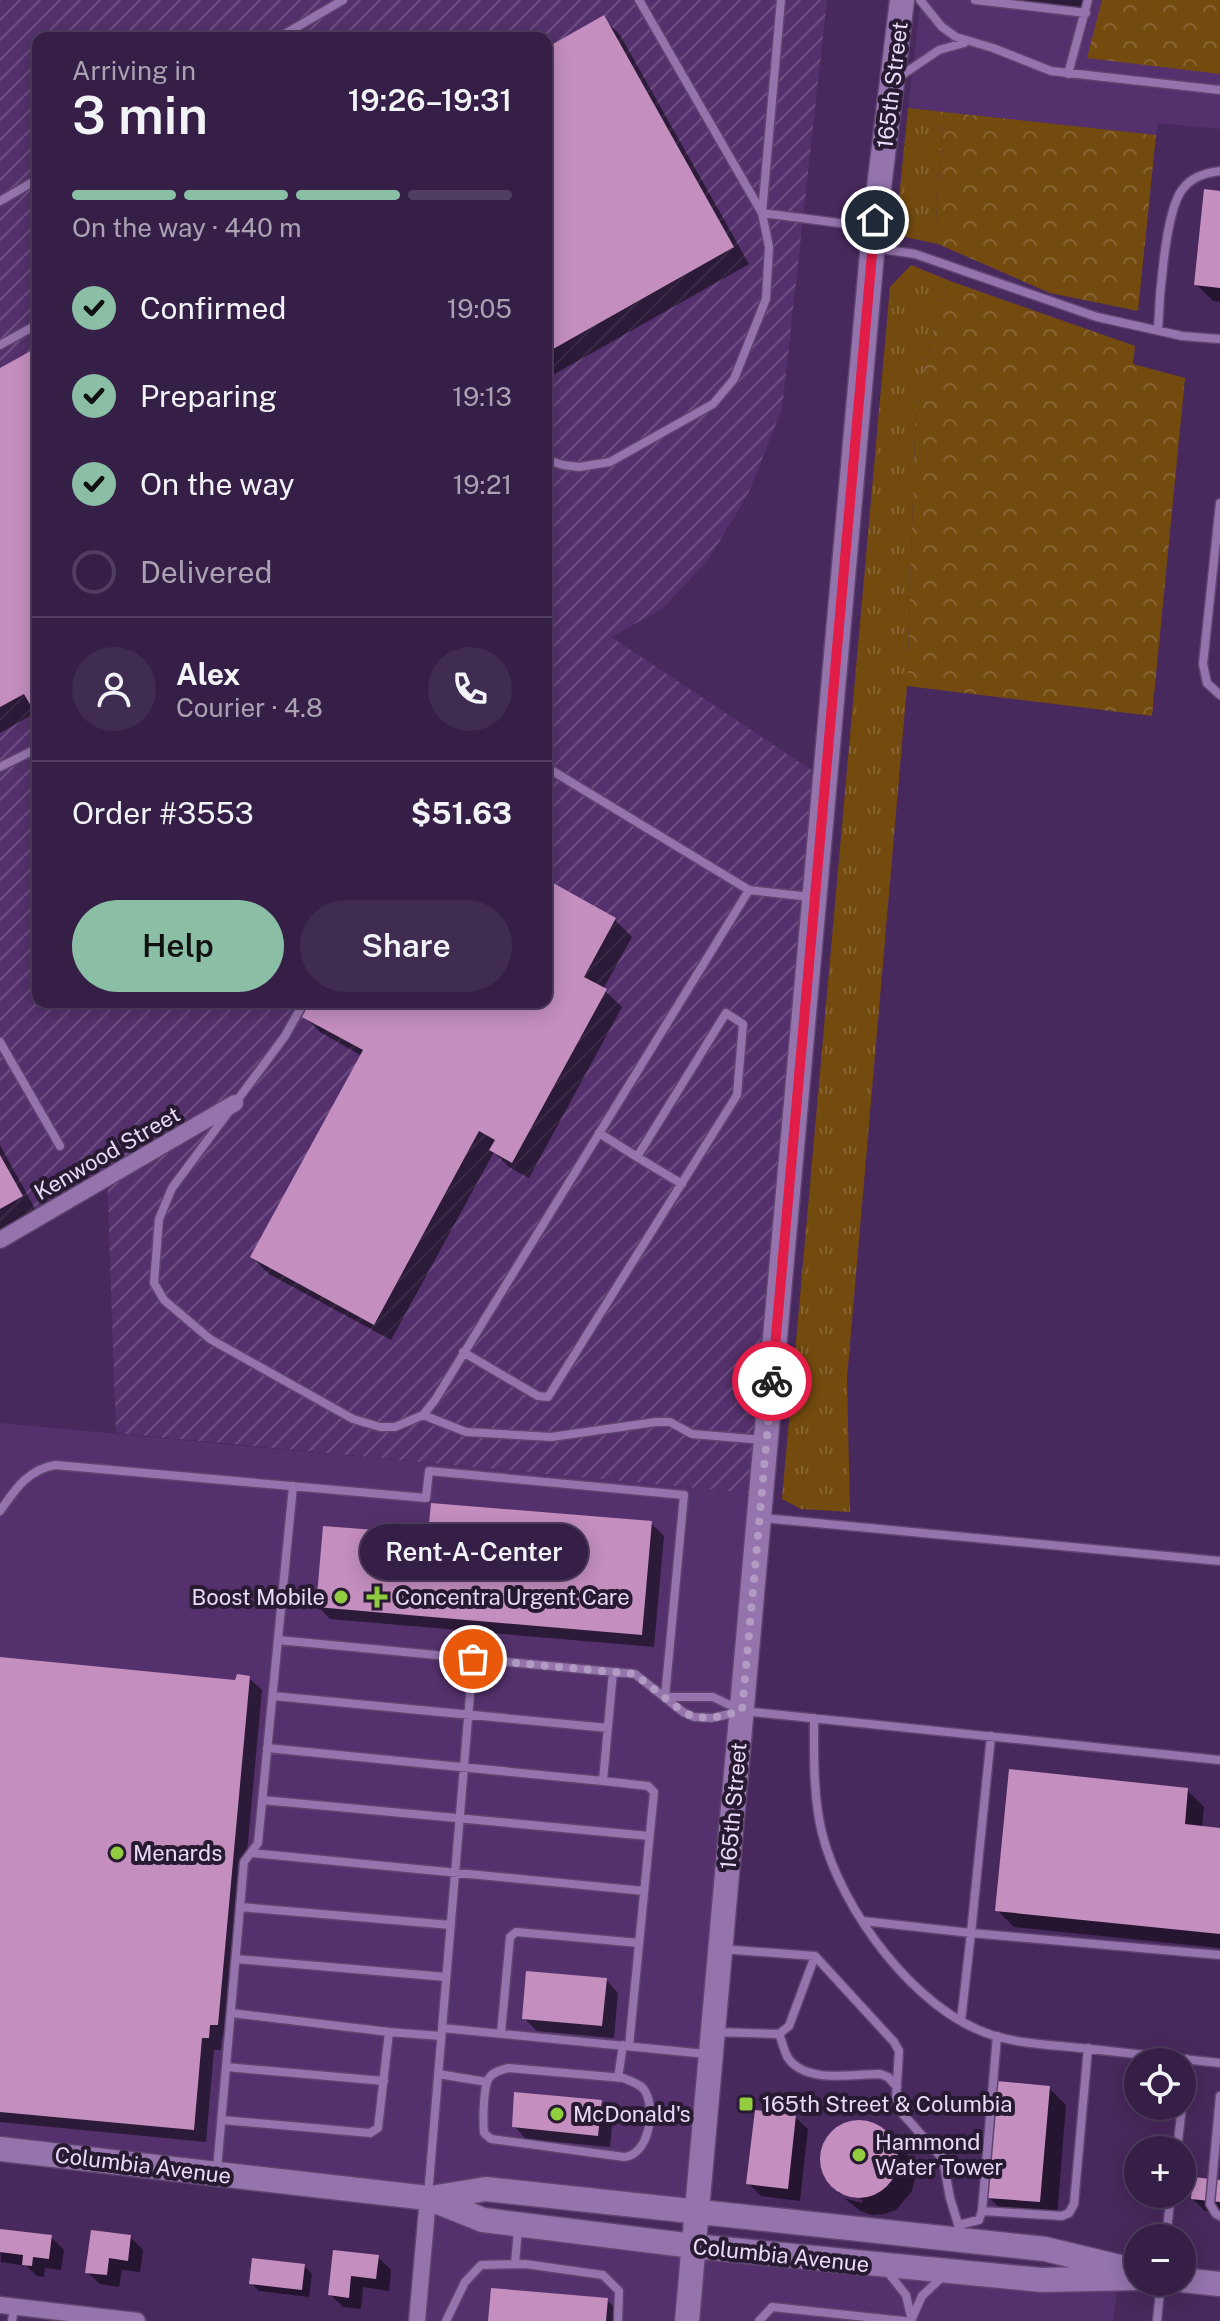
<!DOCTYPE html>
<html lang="en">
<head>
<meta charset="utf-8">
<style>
	body { margin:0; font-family:"Public Sans",sans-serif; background:#412c51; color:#f1f3f6; height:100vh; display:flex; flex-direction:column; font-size:30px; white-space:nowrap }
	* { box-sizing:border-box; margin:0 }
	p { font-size:26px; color:#aaa2b3 }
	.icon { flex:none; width:44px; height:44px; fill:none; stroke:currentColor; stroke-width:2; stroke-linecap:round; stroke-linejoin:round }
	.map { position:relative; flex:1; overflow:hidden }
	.side { position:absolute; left:32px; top:32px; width:520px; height:976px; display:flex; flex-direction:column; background:#361f46; border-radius:16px; box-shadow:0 4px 20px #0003,0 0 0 2px #503d5f }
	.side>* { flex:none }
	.tools { position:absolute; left:1124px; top:2048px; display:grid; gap:16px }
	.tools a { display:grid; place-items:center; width:72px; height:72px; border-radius:50%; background:#361f46; box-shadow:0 4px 20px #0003,0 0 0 2px #503d5f; font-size:40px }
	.pin { position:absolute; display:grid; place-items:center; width:68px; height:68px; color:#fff; margin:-34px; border:4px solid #fff; border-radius:50%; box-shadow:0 2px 8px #0007 }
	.courier { position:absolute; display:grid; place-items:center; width:80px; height:80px; margin:-40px; border:6px solid #e11d48; border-radius:50%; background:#fff; color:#222; box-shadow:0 2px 10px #0007 }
	.bubble { position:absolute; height:56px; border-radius:28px; background:#361f46; box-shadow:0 4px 20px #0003,0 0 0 2px #503d5f; font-size:26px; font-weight:600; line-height:56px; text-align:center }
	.overview em { font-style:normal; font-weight:600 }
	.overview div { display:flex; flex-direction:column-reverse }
	.overview { display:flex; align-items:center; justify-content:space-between; height:136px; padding:0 40px }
	h1 { font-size:52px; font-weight:600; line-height:60px }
	.bar { display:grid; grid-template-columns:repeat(4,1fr); gap:12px 8px; align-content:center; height:96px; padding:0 40px }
	.bar i { height:10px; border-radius:6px; background:#503d5f }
	.bar .active { background:#8abfa5 }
	.bar p { grid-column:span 4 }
	.line { display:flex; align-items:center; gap:20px; padding:0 40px; border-top:2px solid #503d5f }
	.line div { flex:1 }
	.round { display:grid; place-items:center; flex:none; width:84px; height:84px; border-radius:42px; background:#412c51 }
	ol { padding:0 40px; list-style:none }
	li { display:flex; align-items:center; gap:24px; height:88px }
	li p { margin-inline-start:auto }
	li .icon { padding:8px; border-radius:50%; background:#8abfa5; color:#111; stroke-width:4 }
	li:last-child { color:#aaa2b3 }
	li i { width:44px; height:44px; border:4px solid #503d5f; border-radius:50% }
	.primary-button { display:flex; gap:16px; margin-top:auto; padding:16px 40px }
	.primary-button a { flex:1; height:92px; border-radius:48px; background:#8abfa5; color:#111; font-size:32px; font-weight:600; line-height:92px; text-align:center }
	.primary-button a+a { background:#412c51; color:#f1f3f6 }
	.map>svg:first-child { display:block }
	.built { fill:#54316c }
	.industrial { fill:url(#industrial-furrows); fill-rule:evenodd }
	.grass { fill:url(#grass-tufts) }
	.forest { fill:url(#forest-crowns) }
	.shadow { fill:#0007 }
	.building { fill:#c48ebf }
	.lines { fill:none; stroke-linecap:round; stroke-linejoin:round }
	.lane-casing { stroke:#5f4470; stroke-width:11 }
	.street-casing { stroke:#5f4470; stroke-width:19 }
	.secondary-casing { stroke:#5f4470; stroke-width:27 }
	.lane { stroke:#9574ae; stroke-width:8 }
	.street { stroke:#9574ae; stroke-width:16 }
	.secondary { stroke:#9574ae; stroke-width:24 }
	.done { stroke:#b19bc2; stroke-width:8; stroke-dasharray:0 14.4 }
	.route { stroke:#e11d48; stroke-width:10 }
	.poi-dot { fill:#91cd3f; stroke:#271a31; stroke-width:3 }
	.labels { text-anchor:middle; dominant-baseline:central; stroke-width:8; stroke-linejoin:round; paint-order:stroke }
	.street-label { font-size:22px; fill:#ead9f9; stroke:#271a31 }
	.poi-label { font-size:22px; fill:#ead9f9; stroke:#271a31; text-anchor:start }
</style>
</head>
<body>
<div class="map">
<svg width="1220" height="2321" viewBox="0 0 1220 2321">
	<defs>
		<pattern id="industrial-furrows" width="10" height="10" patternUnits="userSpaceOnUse" patternTransform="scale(2)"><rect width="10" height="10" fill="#54316c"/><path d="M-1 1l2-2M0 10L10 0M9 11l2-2" fill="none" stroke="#6d4e82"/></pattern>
		<pattern id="grass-tufts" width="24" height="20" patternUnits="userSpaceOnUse" patternTransform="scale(2)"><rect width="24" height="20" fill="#744b0f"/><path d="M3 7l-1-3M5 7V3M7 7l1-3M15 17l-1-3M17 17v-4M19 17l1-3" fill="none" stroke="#886433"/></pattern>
		<pattern id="forest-crowns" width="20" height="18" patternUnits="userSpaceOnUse" patternTransform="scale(2)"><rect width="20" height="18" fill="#744b0f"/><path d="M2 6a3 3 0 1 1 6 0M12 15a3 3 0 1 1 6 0" fill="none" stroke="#886433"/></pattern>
	</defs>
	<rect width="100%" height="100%" fill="#48295d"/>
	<!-- built -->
	<path class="built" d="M921 0H1220V129L1158 123 1156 135 908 108Z
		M0 1423 759 1494 691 2207 424 2192 0 2144Z
		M432 2206 686 2253 681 2321H421Z
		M699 2252 1118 2284 1113 2321H693Z"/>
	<!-- industrial -->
	<path class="industrial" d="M0 0H827L782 409 748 494 708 560 663 608 611 637 816 773 759 1494 116 1433 107 1171 0 1232ZM38 38H546V1002H38Z"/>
	<!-- grass -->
	<path class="grass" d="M908 108 944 112 936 204 938 244 905 237 896 228Z
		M911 265 950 281 937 314 916 404 907 686 847 1378 850 1512 801 1509 782 1499 890 287Z"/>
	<!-- forest -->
	<path class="forest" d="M1102 0H1220V74L1087 58Z
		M944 112 1156 135 1138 311 1050 293 938 244 936 204Z
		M950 281 1135 346 1133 364 1185 378 1152 716 907 686 916 404 937 314Z"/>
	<!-- shadow -->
	<path class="shadow" d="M1017 0H1087L1086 14 1025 8Z
		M603 18 620 35 749 264 546 379V50Z
		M1220 193V302L1213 301 1196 284Z
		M38 349V714L37 712 0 733V371Z
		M546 882 615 920 632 937 603 989 622 1007 529 1178 509 1167 494 1152 391 1340 269 1274 252 1257 362 1056 320 1032 303 1015 310 1002H546Z
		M0 1145 38 1214 0 1235Z
		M651 1523 664 1536 654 1647 330 1619 318 1606Z
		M0 1659 237 1682 249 1678 262 1690 230 2037H222L221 2050H214L206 2142 0 2122Z
		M1187 1790 1204 1807 1202 1828 1220 1830V1948L1014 1927 997 1910Z
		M606 1980 618 1993 614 2038 537 2031 524 2018Z
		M1049 2088 1066 2105 1057 2218 1006 2214 989 2197Z
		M601 2102 613 2115 610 2147 526 2139 514 2126Z
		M795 2117 808 2129 800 2201 761 2196 748 2183Z
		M857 2121 869 2123 880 2128 907 2155 913 2166 915 2179 912 2191 896 2210 884 2214 872 2215 860 2211 844 2198 862 2203 863 2200 839 2193 824 2175 821 2163 826 2139 845 2124Z
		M1220 2182V2213L1205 2211 1193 2199Z
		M0 2231 51 2237 64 2250 61 2270 45 2268 44 2277 37 2276 26 2266 1 2262Z
		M130 2237 143 2250 140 2272 122 2270 119 2287 100 2284 87 2272Z
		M335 2252 378 2257 391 2270 389 2291 363 2287 361 2309 343 2307 330 2294Z
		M304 2266 312 2274 309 2297 259 2291 251 2283Z
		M607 2300 620 2313 619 2321H490Z"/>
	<!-- building -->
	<path class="building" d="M604 15 734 247 546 353V48Z
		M1204 189 1220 191V288L1194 285Z
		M38 347V718L24 694 0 707V368Z
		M546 879 616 918 584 977 607 989 512 1163 489 1150 495 1140 479 1131 374 1325 250 1257 363 1050 300 1016 308 1002H546Z
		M0 1155 23 1196 0 1209Z
		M431 1503 652 1521 642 1635 316 1607 323 1526 428 1534Z
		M0 1657 235 1680 237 1674 250 1676 218 2025H210L209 2038H202L194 2130 0 2112Z
		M1009 1769 1188 1788 1185 1824 1220 1828V1934L995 1911Z
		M526 1971 607 1978 602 2026 522 2019Z
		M997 2081 1050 2086 1040 2202 987 2198Z
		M514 2092 602 2100 598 2136 512 2127Z
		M755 2110 796 2115 788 2189 746 2184Z
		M820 2159a39 39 0 1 1 78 0a39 39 0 1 1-78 0Z
		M1193 2177 1220 2180V2202L1191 2199Z
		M0 2229 52 2235 49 2259 33 2257 32 2266 22 2265 23 2255 0 2252Z
		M91 2230 131 2235 128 2261 109 2258 107 2275 85 2273Z
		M333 2250 379 2255 376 2279 351 2276 349 2298 328 2295Z
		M252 2258 305 2264 302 2290 249 2284Z
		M491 2288 608 2298 606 2321H488Z"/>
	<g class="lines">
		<defs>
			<path id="lane" d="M781 0 762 213 870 227
				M920 0 942 27 956 37 993 48 1051 71 1220 90
				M975 0 1086 13
				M278 38 343 0
				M1068 74 1088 0
				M899 77 939 50 964 43
				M0 201 38 179
				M874 248 915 254 1097 317 1182 336 1220 339
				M1158 330C1159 301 1165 212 1182 190 1191 177 1205 173 1220 171
				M0 345 38 324
				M546 456 551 461 563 465 579 467 610 462 713 404 734 379 766 299 769 247 762 213 639 0
				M1220 503 1203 664 1207 683 1220 695
				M0 767 38 748
				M546 767 749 890 810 897
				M304 1002 285 1036 172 1188 159 1219 154 1283 164 1300 210 1339 353 1419 380 1427H395L423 1415 435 1400 749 890
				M0 1042 60 1146
				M637 1157 682 1184
				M463 1352 538 1396 548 1397 737 1095 743 1024 726 1013 637 1157 599 1133
				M423 1415 466 1432 551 1437 656 1422H670L692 1434 763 1440
				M0 1511C15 1490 27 1470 55 1465L426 1498 429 1471 684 1495 665 1697
				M763 1518 1220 1561
				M278 1640 635 1674 683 1712 694 1717 712 1718 738 1712
				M613 1672 603 1781 648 1786 654 1792 629 2046
				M273 1696 608 1728
				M665 1697H713L742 1711 1220 1760
				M814 1718C814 1756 813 1796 822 1833 841 1909 915 2011 992 2035 1020 2044 1052 2045 1081 2048 1128 2053 1174 2058 1220 2063
				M991 1736 971 1933 1220 1955
				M267 1748 603 1781
				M262 1800 649 1836
				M251 1853 644 1891
				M240 1907 451 1925
				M863 1921 971 1933 961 2021
				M721 1949 815 1956 894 2042 899 2051 896 2098 901 2112 943 2159 950 2198 962 2237
				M236 1959 446 1977
				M231 2013 389 2032
				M442 2028 706 2054
				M714 2032 779 2034 789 2026 815 1956
				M501 2033 510 1937 516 1932 639 1943
				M779 2034C782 2041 784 2051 788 2058 806 2084 853 2074 880 2074L888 2077 897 2087
				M226 2067 384 2081
				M508 2068 623 2078C630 2081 641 2084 645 2091 656 2110 649 2155 624 2157L491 2139 484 2133C483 2122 483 2087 489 2078 493 2072 501 2070 508 2068Z
				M438 2074 487 2082
				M618 2078 623 2045
				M1220 2096 1210 2204 1216 2214 1220 2216
				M1182 2104 1187 2059
				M222 2120 370 2133 378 2128 389 2032 441 2036
				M1177 2150 1182 2106
				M217 2169 244 1862 258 1843 293 1486
				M428 2196 473 1659
				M982 2211 1062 2216 1069 2213 1074 2204 1088 2048
				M958 2225 979 2220 982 2211 997 2036
				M1166 2238 1171 2194
				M515 2264 518 2229
				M886 2270 906 2295 912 2321
				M913 2316 922 2296 942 2277
				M12 2321 14 2307
				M446 2321 465 2282 481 2265 525 2264 603 2275 619 2291 618 2321
				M759 2321 772 2307 904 2321
				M1157 2321 1161 2282"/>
			<path id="street" d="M0 1240 235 1103
				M0 2305 137 2321
				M417 2321 428 2198"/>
			<path id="secondary" d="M0 2149 428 2198 483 2220 693 2246 1041 2280 1138 2278
				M431 2198 486 2189 1045 2249 1128 2269
				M1182 2280 1220 2284
				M687 2321 875 220 902 0"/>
		</defs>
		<!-- lane casing -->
		<use href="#lane" class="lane-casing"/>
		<!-- street casing -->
		<use href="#street" class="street-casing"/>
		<!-- secondary casing -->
		<use href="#secondary" class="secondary-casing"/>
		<!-- lane -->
		<use href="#lane" class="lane"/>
		<!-- street -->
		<use href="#street" class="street"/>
		<!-- secondary -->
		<use href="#secondary" class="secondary"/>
	</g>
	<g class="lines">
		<!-- done -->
		<path class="done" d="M473 1659 635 1674 683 1712 694 1717 712 1718 742 1711 772 1381"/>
		<!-- route -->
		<path class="route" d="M772 1381 875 220"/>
	</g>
	<!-- markers -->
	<g class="poi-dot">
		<circle cx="341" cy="1597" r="8"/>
		<path d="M373 1585h8v8h8v8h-8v8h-8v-8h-8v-8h8z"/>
		<circle cx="117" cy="1853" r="8"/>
		<rect x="738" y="2096" width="16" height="16" rx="4"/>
		<circle cx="557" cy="2114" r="8"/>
		<circle cx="859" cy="2155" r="8"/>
	</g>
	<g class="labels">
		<!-- street labels -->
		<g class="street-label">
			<text transform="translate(892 85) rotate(-83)">165th Street</text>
			<text transform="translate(107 1153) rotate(-30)">Kenwood Street</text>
			<text transform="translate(733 1806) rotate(-85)">165th Street</text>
			<text transform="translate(143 2165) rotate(7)">Columbia Avenue</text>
			<text transform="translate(781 2255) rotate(6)">Columbia Avenue</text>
		</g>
		<!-- poi labels -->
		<g class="poi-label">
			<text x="325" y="1597" text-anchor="end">Boost Mobile</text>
			<text x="395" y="1597">Concentra Urgent Care</text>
			<text x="133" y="1853">Menards</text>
			<text x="762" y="2104">165th Street &amp; Columbia</text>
			<text x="573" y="2114">McDonald's</text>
			<text x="875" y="2142">Hammond<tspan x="875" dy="25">Water Tower</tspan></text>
		</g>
	</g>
</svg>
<div class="tools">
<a><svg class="icon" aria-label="locate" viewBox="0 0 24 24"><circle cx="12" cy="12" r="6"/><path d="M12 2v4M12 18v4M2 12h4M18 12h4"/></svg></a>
<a>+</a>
<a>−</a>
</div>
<div class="pin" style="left:473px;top:1659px;background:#ea580c"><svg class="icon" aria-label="bag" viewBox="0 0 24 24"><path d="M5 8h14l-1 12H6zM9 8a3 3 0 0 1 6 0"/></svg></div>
<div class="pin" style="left:875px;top:220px;background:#1f2937"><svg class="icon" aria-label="home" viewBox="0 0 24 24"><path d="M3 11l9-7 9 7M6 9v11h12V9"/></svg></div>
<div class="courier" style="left:772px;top:1381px"><svg class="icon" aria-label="bike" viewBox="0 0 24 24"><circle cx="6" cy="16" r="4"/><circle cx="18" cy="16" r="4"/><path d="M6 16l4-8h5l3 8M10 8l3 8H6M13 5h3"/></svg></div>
<div class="bubble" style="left:360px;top:1524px;width:228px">Rent-A-Center</div>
<section class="side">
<div class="overview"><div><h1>3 min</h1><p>Arriving in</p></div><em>19:26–19:31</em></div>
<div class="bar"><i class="active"></i><i class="active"></i><i class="active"></i><i></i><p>On the way · 440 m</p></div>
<ol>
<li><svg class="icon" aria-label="check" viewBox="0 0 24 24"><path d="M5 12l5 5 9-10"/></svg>Confirmed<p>19:05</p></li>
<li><svg class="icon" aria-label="check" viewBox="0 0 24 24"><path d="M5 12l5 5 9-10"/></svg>Preparing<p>19:13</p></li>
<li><svg class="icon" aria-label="check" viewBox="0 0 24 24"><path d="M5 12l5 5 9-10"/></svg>On the way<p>19:21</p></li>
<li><i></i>Delivered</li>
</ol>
<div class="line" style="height:144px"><a class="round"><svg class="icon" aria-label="person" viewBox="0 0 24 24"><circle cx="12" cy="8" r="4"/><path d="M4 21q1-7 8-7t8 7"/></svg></a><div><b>Alex</b><p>Courier · 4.8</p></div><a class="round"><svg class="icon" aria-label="phone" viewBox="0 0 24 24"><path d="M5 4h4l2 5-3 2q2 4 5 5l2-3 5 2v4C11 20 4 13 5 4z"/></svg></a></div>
<div class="line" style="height:104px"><div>Order #3553</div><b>$51.63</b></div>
<div class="primary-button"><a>Help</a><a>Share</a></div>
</section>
</div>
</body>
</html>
